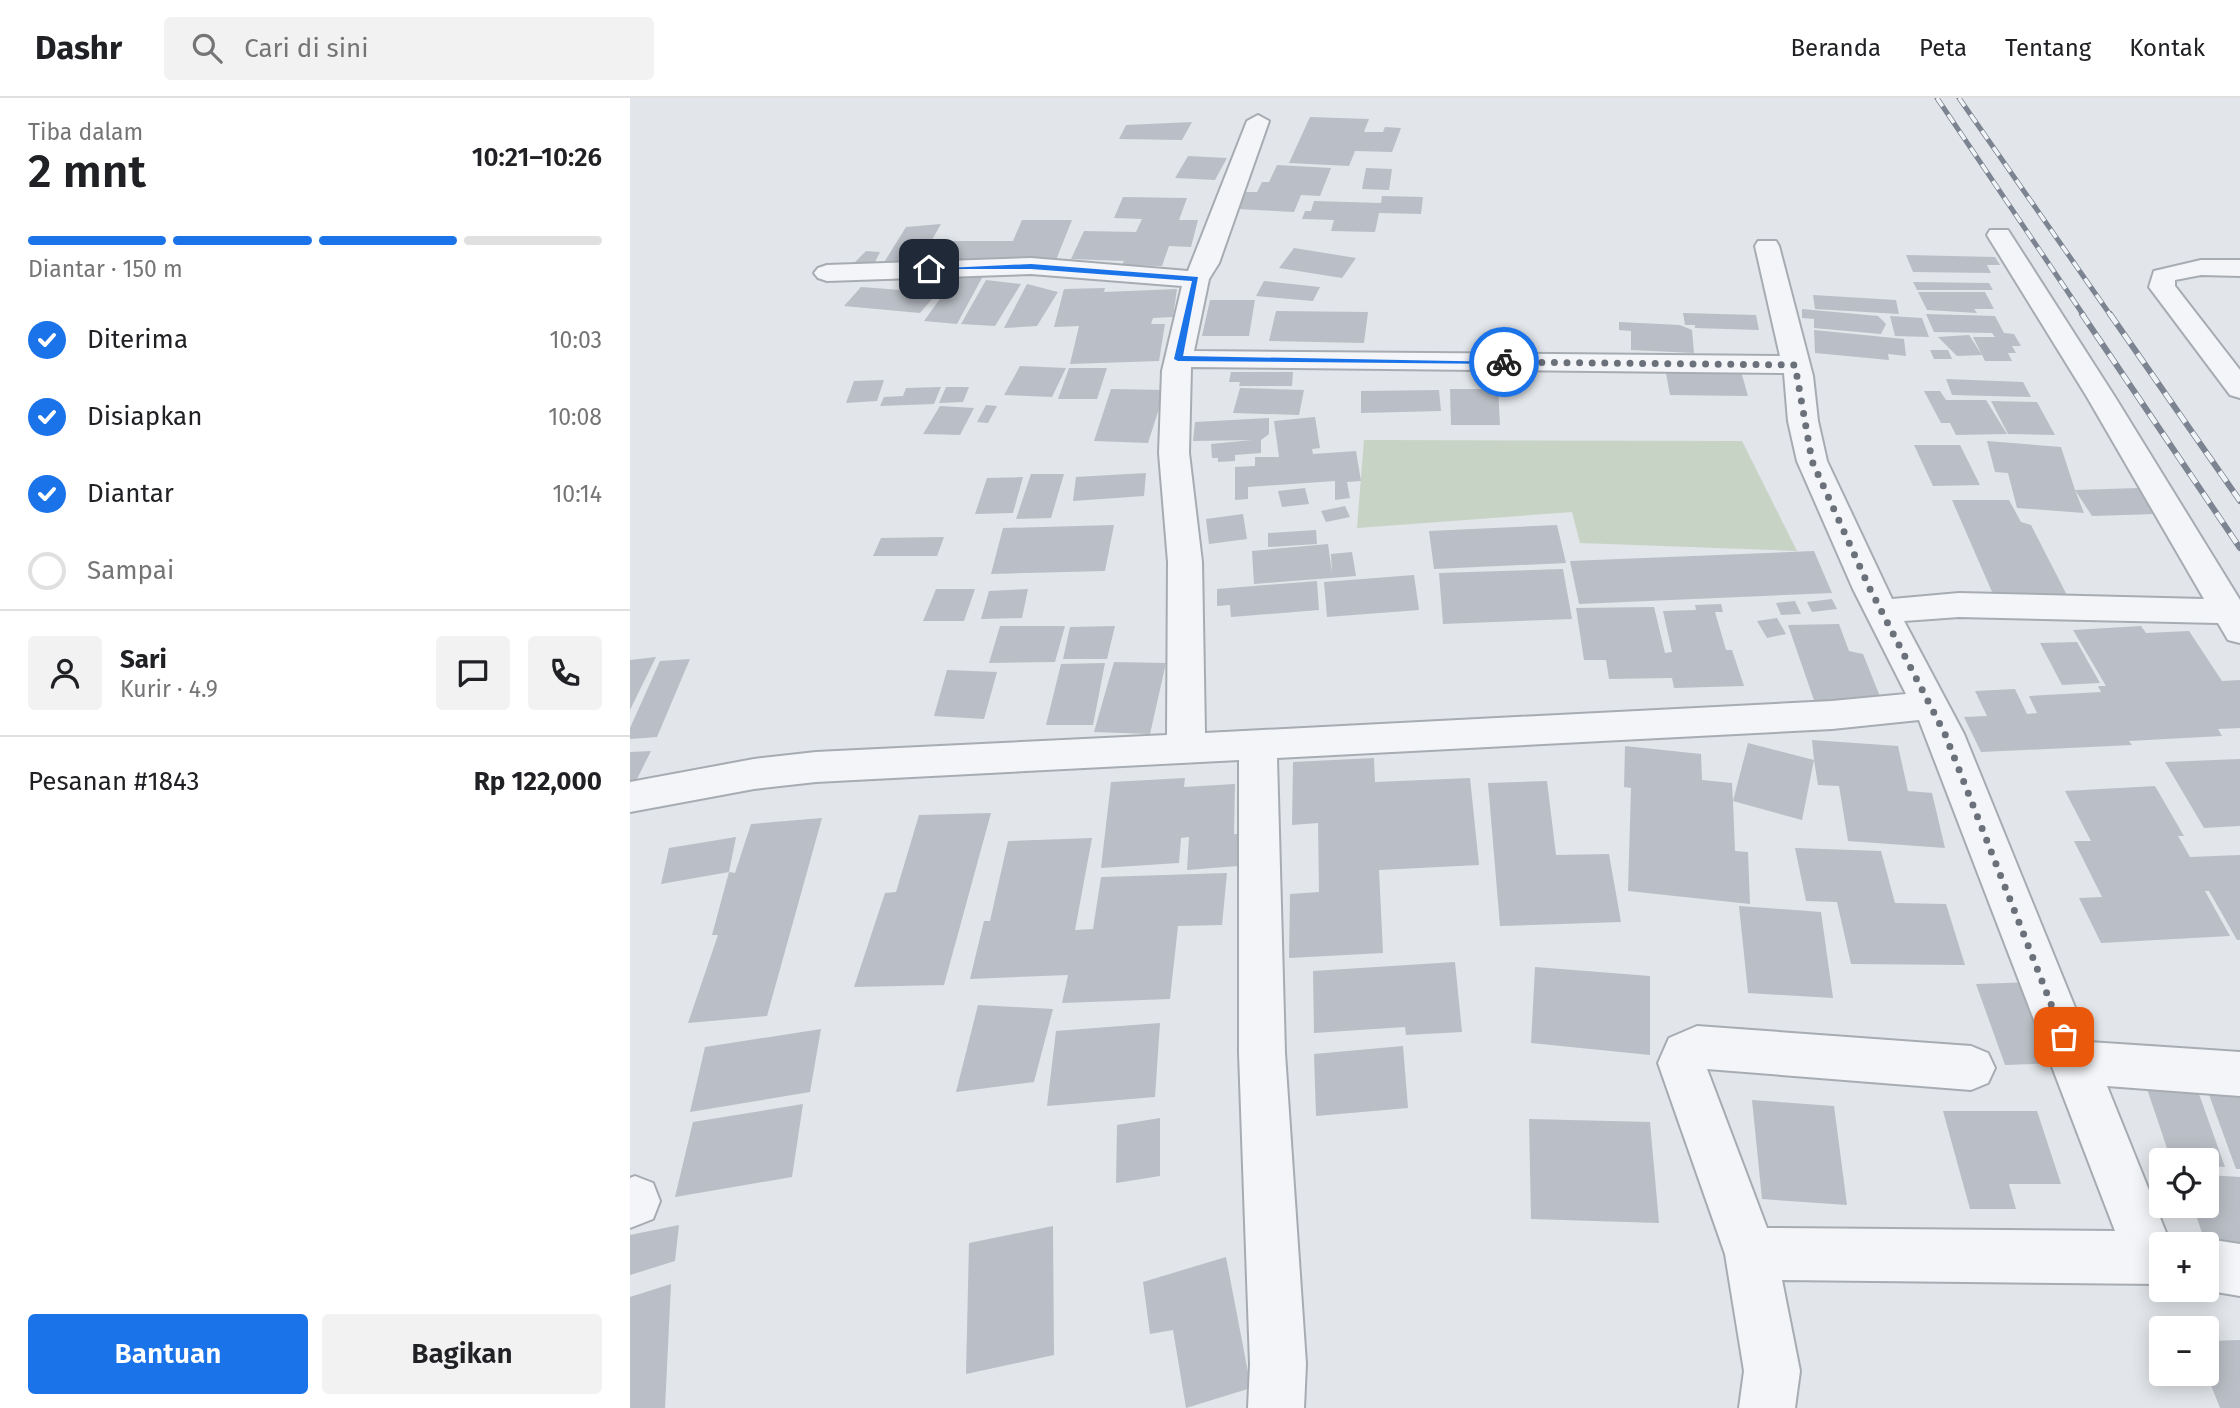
<!DOCTYPE html>
<html lang="id">
<head>
<meta charset="utf-8">
<style>
	body { margin:0; font-family:"Fira Sans",sans-serif; background:#f2f2f2; color:#202124; height:100vh; display:flex; flex-direction:column; font-size:26px; white-space:nowrap }
	* { box-sizing:border-box; margin:0 }
	p { font-size:23px; color:#757577 }
	.icon { flex:none; width:38px; height:38px; fill:none; stroke:currentColor; stroke-width:2; stroke-linecap:round; stroke-linejoin:round }
	.map { position:relative; flex:1; overflow:hidden }
	.drawer { display:flex; flex-direction:column; background:#fff; width:630px }
	.drawer>* { flex:none }
	.controls { position:absolute; left:1519px; top:1050px; display:grid; gap:14px }
	.controls a { display:grid; place-items:center; width:70px; height:70px; border-radius:7px; background:#fff; box-shadow:0 4px 18px #0003; font-size:35px }
	.pin { position:absolute; display:grid; place-items:center; width:60px; height:60px; color:#fff; margin:-30px; border-radius:14px; box-shadow:0 4px 10px #0006 }
	.courier { position:absolute; display:grid; place-items:center; width:70px; height:70px; margin:-35px; border:5px solid #1a73e8; border-radius:50%; background:#fff; color:#222; box-shadow:0 2px 9px #0007 }
	.summary em { font-style:normal; font-weight:600 }
	.summary div { display:flex; flex-direction:column-reverse }
	.summary { display:flex; align-items:center; justify-content:space-between; height:119px; padding:0 28px }
	h1 { font-size:46px; font-weight:600; line-height:52px }
	.bar { display:grid; grid-template-columns:repeat(4,1fr); gap:10px 7px; align-content:center; height:84px; padding:0 28px }
	.bar i { height:9px; border-radius:5px; background:#e0e0e0 }
	.bar .active { background:#1a73e8 }
	.bar p { grid-column:span 4 }
	.line { display:flex; align-items:center; gap:18px; padding:0 28px; border-top:2px solid #e0e0e0 }
	.line div { flex:1 }
	.round { display:grid; place-items:center; flex:none; width:74px; height:74px; border-radius:7px; background:#f2f2f2 }
	ol { padding:0 28px; list-style:none }
	li { display:flex; align-items:center; gap:21px; height:77px }
	li p { margin-inline-start:auto }
	li .icon { padding:7px; border-radius:50%; background:#1a73e8; color:#fff; stroke-width:4 }
	li:last-child { color:#757577 }
	li i { width:38px; height:38px; border:4px solid #e0e0e0; border-radius:50% }
	.cta { display:flex; gap:14px; margin-top:auto; padding:14px 28px }
	.cta a { flex:1; height:80px; border-radius:7px; background:#1a73e8; color:#fff; font-size:28px; font-weight:600; line-height:80px; text-align:center }
	.cta a+a { background:#f2f2f2; color:#202124 }
	header { display:flex; align-items:center; gap:42px; box-sizing:border-box; height:98px; padding:0 35px; background:#fff; border-bottom:2px solid #e0e0e0 }
	header strong { font-size:33px }
	nav { display:flex; gap:38px; margin-inline-start:auto; font-size:24px }
	.search { width:490px; height:63px; background:#f2f2f2; display:flex; align-items:center; gap:18px; box-sizing:border-box; padding:0 24px; border-radius:7px; color:#757577; font-size:26px }
	main { display:flex; flex:1; min-height:0 }
	.map>svg:first-child { display:block }
	.green { fill:#c7d3c4 }
	.building { fill:#babec6 }
	.lines { fill:none; stroke-linecap:round; stroke-linejoin:round }
	.minor-casing { stroke:#a7acb3; stroke-width:4 }
	.minor { fill:#f4f5f8; fill-rule:evenodd }
	.rail-far1-casing { stroke:#7c8492; stroke-width:5 }
	.rail-casing { stroke:#7c8492; stroke-width:6 }
	.rail-far1 { stroke:#f1f4f7; stroke-width:3.5; stroke-dasharray:10; stroke-linecap:butt }
	.rail { stroke:#f1f4f7; stroke-width:4.5; stroke-dasharray:12; stroke-linecap:butt }
	.route { fill:#1a73e8 }
	.done { stroke:#6b717b; stroke-width:7; stroke-dasharray:0 12.6 }
</style>
</head>
<body>
<header>
<strong>Dashr</strong>
<div class="search"><svg class="icon" aria-label="search" viewBox="0 0 24 24"><circle cx="10" cy="10" r="6"/><path d="M15 15l6 6"/></svg>Cari di sini</div>
<nav><a>Beranda</a><a>Peta</a><a>Tentang</a><a>Kontak</a></nav>
</header>
<main>
<section class="drawer">
<div class="summary"><div><h1>2 mnt</h1><p>Tiba dalam</p></div><em>10:21–10:26</em></div>
<div class="bar"><i class="active"></i><i class="active"></i><i class="active"></i><i></i><p>Diantar · 150 m</p></div>
<ol>
<li><svg class="icon" aria-label="check" viewBox="0 0 24 24"><path d="M5 12l5 5 9-10"/></svg>Diterima<p>10:03</p></li>
<li><svg class="icon" aria-label="check" viewBox="0 0 24 24"><path d="M5 12l5 5 9-10"/></svg>Disiapkan<p>10:08</p></li>
<li><svg class="icon" aria-label="check" viewBox="0 0 24 24"><path d="M5 12l5 5 9-10"/></svg>Diantar<p>10:14</p></li>
<li><i></i>Sampai</li>
</ol>
<div class="line" style="height:126px"><a class="round"><svg class="icon" aria-label="person" viewBox="0 0 24 24"><circle cx="12" cy="8" r="4"/><path d="M4 21q1-7 8-7t8 7"/></svg></a><div><b>Sari</b><p>Kurir · 4.9</p></div><a class="round"><svg class="icon" aria-label="chat" viewBox="0 0 24 24"><path d="M4 5h16v11H9l-5 4z"/></svg></a><a class="round"><svg class="icon" aria-label="phone" viewBox="0 0 24 24"><path d="M5 4h4l2 5-3 2q2 4 5 5l2-3 5 2v4C11 20 4 13 5 4z"/></svg></a></div>
<div class="line" style="height:91px"><div>Pesanan #1843</div><b>Rp 122,000</b></div>
<div class="cta"><a>Bantuan</a><a>Bagikan</a></div>
</section>
<div class="map">
<svg width="1610" height="1310" viewBox="0 0 1610 1310">
	<rect width="100%" height="100%" fill="#e2e5e9"/>
	<!-- green -->
	<path class="green" d="M734 342 1112 343 1167 453 950 445 942 414 727 430Z"/>
	<!-- building -->
	<path class="building" d="M680 19 739 21 734 34H753L755 29 771 30 762 54 725 53 719 68 659 65Z
		M562 24 552 42 489 41 496 27Z
		M558 58 597 60 585 82 545 80Z
		M647 67 701 70 690 98 671 97 664 114 607 111 615 94H627L632 84H639Z
		M736 70 762 71 759 92 732 91Z
		M752 98 793 99 791 116 749 115 745 134 701 133 704 122 672 121 675 113H681L684 103 751 105Z
		M493 99 557 100 549 122H568L561 149 539 148 532 168 492 167 494 163 441 161 454 133 506 134 512 121 484 120Z
		M392 122H442L426 162H314L324 143H383Z
		M311 126 289 165 253 166 276 129Z
		M664 150 726 160 712 180 649 170Z
		M236 153 250 154 244 166 224 165Z
		M1276 157 1365 159 1370 167H1357L1361 175 1283 174Z
		M327 177 353 178 327 226 294 223Z
		M356 182 391 186 365 228 331 226Z
		M634 183 690 189 683 203 626 198Z
		M278 184 314 187 290 215 214 208 231 189 271 192Z
		M1283 184 1359 185 1363 192H1287Z
		M397 186 428 194 407 228 374 230Z
		M475 190 474 194 547 191 543 219 523 220 521 226H535L529 263 440 266 449 228 424 229 434 191Z
		M1288 194H1355L1364 211H1344L1347 215 1297 212Z
		M1183 197 1266 202 1269 216 1185 211Z
		M580 202H625L619 238H572Z
		M1172 211 1248 218 1256 226 1251 236 1184 230V221L1172 220Z
		M646 213 738 214 734 245 639 243Z
		M1053 215 1126 217 1129 232 1065 230V227H1055Z
		M1296 216 1365 218 1374 235 1384 236 1391 248H1382L1386 255H1378L1382 263H1355L1352 257 1327 258 1308 239 1339 237 1352 257 1343 239H1365L1362 235 1304 234Z
		M1260 218 1292 220 1299 239 1265 238Z
		M989 224 1050 227 1062 232 1064 255 1001 252V233L989 232Z
		M1184 232 1274 241 1276 258 1258 256 1259 262 1185 255Z
		M1300 252H1318L1322 261H1304Z
		M390 268 436 270 422 299 374 297Z
		M439 270H477L467 301H428Z
		M1035 270H1110L1118 298 1040 297Z
		M601 274H663L662 288H609L610 284H599Z
		M1316 281 1393 284 1401 299 1322 297Z
		M254 282 247 303 216 305 224 283Z
		M311 289 304 306 250 308 254 299 273 298 276 290Z
		M316 289H339L333 304 309 305Z
		M610 290 674 292 669 317 603 315Z
		M481 291 535 292 518 345 464 343Z
		M820 291H868L870 327H821Z
		M809 292 811 313 731 315V293Z
		M1294 293H1310L1316 302H1356L1377 336 1326 337 1320 325H1311Z
		M1361 303 1407 304 1425 337 1378 336Z
		M356 307 367 308 358 325 347 324Z
		M310 308 344 310 330 337 293 336Z
		M685 319 690 350 682 351 683 356 726 353 731 383 717 384 720 400 705 402V383L618 389V401L605 402V369L625 368V359H649L644 323Z
		M639 320V336L631 342V355L605 357V363L588 364V360H582L581 346 622 342 563 343 565 324Z
		M1357 343 1431 349 1445 392 1508 390 1526 416 1462 418 1445 392 1454 415 1387 410 1378 375 1365 374Z
		M1284 347H1330L1350 387 1303 388Z
		M516 375 514 398 443 403 446 379Z
		M401 376H434L421 420 386 421Z
		M393 379 383 415 345 416 357 380Z
		M675 390 679 406 652 409 648 393Z
		M1322 402H1379L1391 424 1401 427 1440 503H1366Z
		M715 408 720 419 696 424 691 413Z
		M613 416 617 441 579 446 576 421Z
		M484 427 475 473 361 476 373 430Z
		M927 427 936 465 804 471 799 433Z
		M686 432 687 446 638 449V435Z
		M314 439 307 458H243L251 440Z
		M698 446 702 475 701 456 722 454 726 478 624 486 622 453Z
		M1184 453 1202 495 949 506 940 463Z
		M933 471 942 521 813 526 809 475Z
		M784 477 789 512 697 519 694 484Z
		M687 483 689 512 601 519 600 507 587 508V491Z
		M306 491H345L334 523H293Z
		M398 491 392 520 351 521 359 493Z
		M1202 501 1207 511 1182 514 1177 504Z
		M1165 503 1171 516 1151 517 1146 505Z
		M1091 506 1093 514H1085L1096 552H1102L1114 588 1044 590 1042 580 979 581 976 562H954L946 510 1024 509 1035 555 1042 554 1033 513 1066 512 1065 507Z
		M1147 520 1156 536 1137 540 1127 523Z
		M1209 526 1219 553 1233 556 1253 606 1186 608 1158 527Z
		M370 528H435L425 564 359 565Z
		M485 528 477 561H433L440 529Z
		M1511 528 1516 535 1559 533 1592 583 1610 582V630L1588 631 1592 638 1499 643 1502 647 1351 654 1334 619 1357 618 1345 593 1385 591 1397 616 1407 615 1399 598 1471 594 1468 588H1476L1443 532Z
		M1447 544 1470 585 1432 587 1410 545Z
		M26 559 0 612V562Z
		M60 561 27 639 0 641V630L30 563Z
		M484 564 536 565 520 636 464 634Z
		M475 565 463 627H416L431 566Z
		M317 572 367 574 354 621 304 618Z
		M1182 642 1268 648 1278 693 1302 695 1315 750 1218 743 1209 688 1188 687 1184 662 1172 722 1103 703 1105 753 1118 754 1120 806 998 793 1001 690 994 689 995 648 1071 656 1072 682 1102 685 1103 703 1118 645 1184 662Z
		M21 653 2 691H0V654Z
		M744 660 745 684 840 680 849 767 749 772 753 855 659 860 660 796 689 794 688 725 662 727 663 664Z
		M1610 661V728L1574 730 1535 664Z
		M555 680 554 689 605 686 604 736H608V768L557 772 559 739 551 740 549 765 471 770 481 684Z
		M917 683 926 757 979 756 991 824 870 828 858 685Z
		M1525 688 1554 738H1548L1560 759 1610 757V842H1607L1579 793H1575L1600 838 1471 845 1449 800 1472 799 1444 743H1461L1435 693Z
		M361 715 314 887 224 889 255 795 266 794 289 717Z
		M192 720 137 918 58 925 88 837H82L99 774 105 775 121 726Z
		M106 739 99 774 31 786 39 750Z
		M462 740 445 832 463 831 471 779 597 775 592 827 548 828 540 901 432 905 438 877 340 881 354 823H360L378 743Z
		M1165 750 1251 753 1265 805 1316 806 1335 867 1221 866 1207 804 1176 803Z
		M1109 808 1191 814 1203 900 1118 895Z
		M825 864 832 934 776 937 775 929 684 935 683 873Z
		M905 869 1020 878V957L901 945Z
		M1405 884 1436 965 1375 967 1346 886Z
		M348 907 423 911 404 984 326 994Z
		M530 925 525 999 417 1008 426 933Z
		M191 931 180 994 60 1014 75 949Z
		M773 948 778 1010 686 1018 684 956Z
		M1513 979 1564 982 1595 1069 1577 1068V1062H1541Z
		M1574 983 1610 985V1071H1606Z
		M1122 1002 1204 1008 1217 1107 1132 1101Z
		M173 1006 162 1079 45 1099 63 1024Z
		M1313 1013H1407L1431 1086H1379L1386 1111H1340Z
		M530 1020V1078L486 1085 487 1027Z
		M899 1021 1020 1024 1029 1125 901 1121Z
		M1577 1077 1610 1079V1147L1575 1144 1563 1108H1577Z
		M49 1127 45 1163 0 1177V1137Z
		M423 1128 424 1257 336 1276 339 1145Z
		M596 1159 621 1290 556 1310 543 1232 520 1236 513 1184Z
		M41 1186 35 1310H0V1199Z
		M1610 1242V1310H1590L1577 1277V1243Z"/>
	<g class="lines">
		<defs>
			<path id="minor" d="M628 17 639 23 589 165 579 181 564 253 1150 258 1125 148 1128 143H1146L1149 148 1183 278 1188 323 1197 363 1262 501 1329 495 1574 501 1457 299 1357 137 1360 132H1378L1485 299 1610 502V545L1598 542 1588 525 1329 519 1274 523 1334 636 1459 944 1610 954V998L1477 988 1537 1137 1549 1142 1551 1146H1531V1186L1152 1182 1170 1273 1165 1310H1109L1114 1273 1095 1156 1028 965 1039 940 1067 928 1341 948 1358 955 1365 970 1358 985 1341 992 1077 971 1137 1130 1485 1133 1289 622 1202 631 647 660 655 955 676 1266 674 1310H618L620 1266 609 955V662L186 684 124 691 0 714V684L124 661 186 654 537 637 538 464 529 355 532 273 552 188 401 176 197 183 188 180 184 175 188 170 197 167 401 160 558 173 617 23ZM561 269 1154 275 1158 323 1167 363 1223 491 1276 596 1202 603 575 635 572 464 559 355Z
				M1571 162H1610V178L1571 177 1545 182V188L1610 272V300L1600 297 1519 189 1524 173Z
				M5 1078 23 1085 30 1103 23 1121 0 1130V1080Z
				M1577 1141 1610 1146V1198L1574 1192H1577V1146H1564Z"/>
		</defs>
		<!-- minor casing -->
		<use href="#minor" class="minor-casing"/>
		<!-- minor -->
		<use href="#minor" class="minor"/>
		<defs>
			<path id="rail-far1" d="M1307 0 1454 218
				M1329 0 1481 218"/>
			<path id="rail" d="M1452 216 1610 450
				M1480 216 1610 403"/>
		</defs>
		<!-- rail-far1 casing -->
		<use href="#rail-far1" class="rail-far1-casing"/>
		<!-- rail casing -->
		<use href="#rail" class="rail-casing"/>
		<!-- rail-far1 -->
		<use href="#rail-far1" class="rail-far1"/>
		<!-- rail -->
		<use href="#rail" class="rail"/>
	</g>
	<!-- route -->
	<path class="route" d="M401 166 568 179 553 258 878 264 874 266 548 263 544 261 562 183 401 171H295Z"/>
	<g class="lines">
		<!-- done -->
		<path class="done" d="M874 264 1165 267 1182 363 1240 491 1315 636 1434 939"/>
	</g>
</svg>
<div class="controls">
<a><svg class="icon" aria-label="locate" viewBox="0 0 24 24"><circle cx="12" cy="12" r="6"/><path d="M12 2v4M12 18v4M2 12h4M18 12h4"/></svg></a>
<a>+</a>
<a>−</a>
</div>
<div class="pin" style="left:1434px;top:939px;background:#ea580c"><svg class="icon" aria-label="bag" viewBox="0 0 24 24"><path d="M5 8h14l-1 12H6zM9 8a3 3 0 0 1 6 0"/></svg></div>
<div class="pin" style="left:299px;top:171px;background:#1f2937"><svg class="icon" aria-label="home" viewBox="0 0 24 24"><path d="M3 11l9-7 9 7M6 9v11h12V9"/></svg></div>
<div class="courier" style="left:874px;top:264px"><svg class="icon" aria-label="bike" viewBox="0 0 24 24"><circle cx="6" cy="16" r="4"/><circle cx="18" cy="16" r="4"/><path d="M6 16l4-8h5l3 8M10 8l3 8H6M13 5h3"/></svg></div>
</div>
</main>
</body>
</html>
